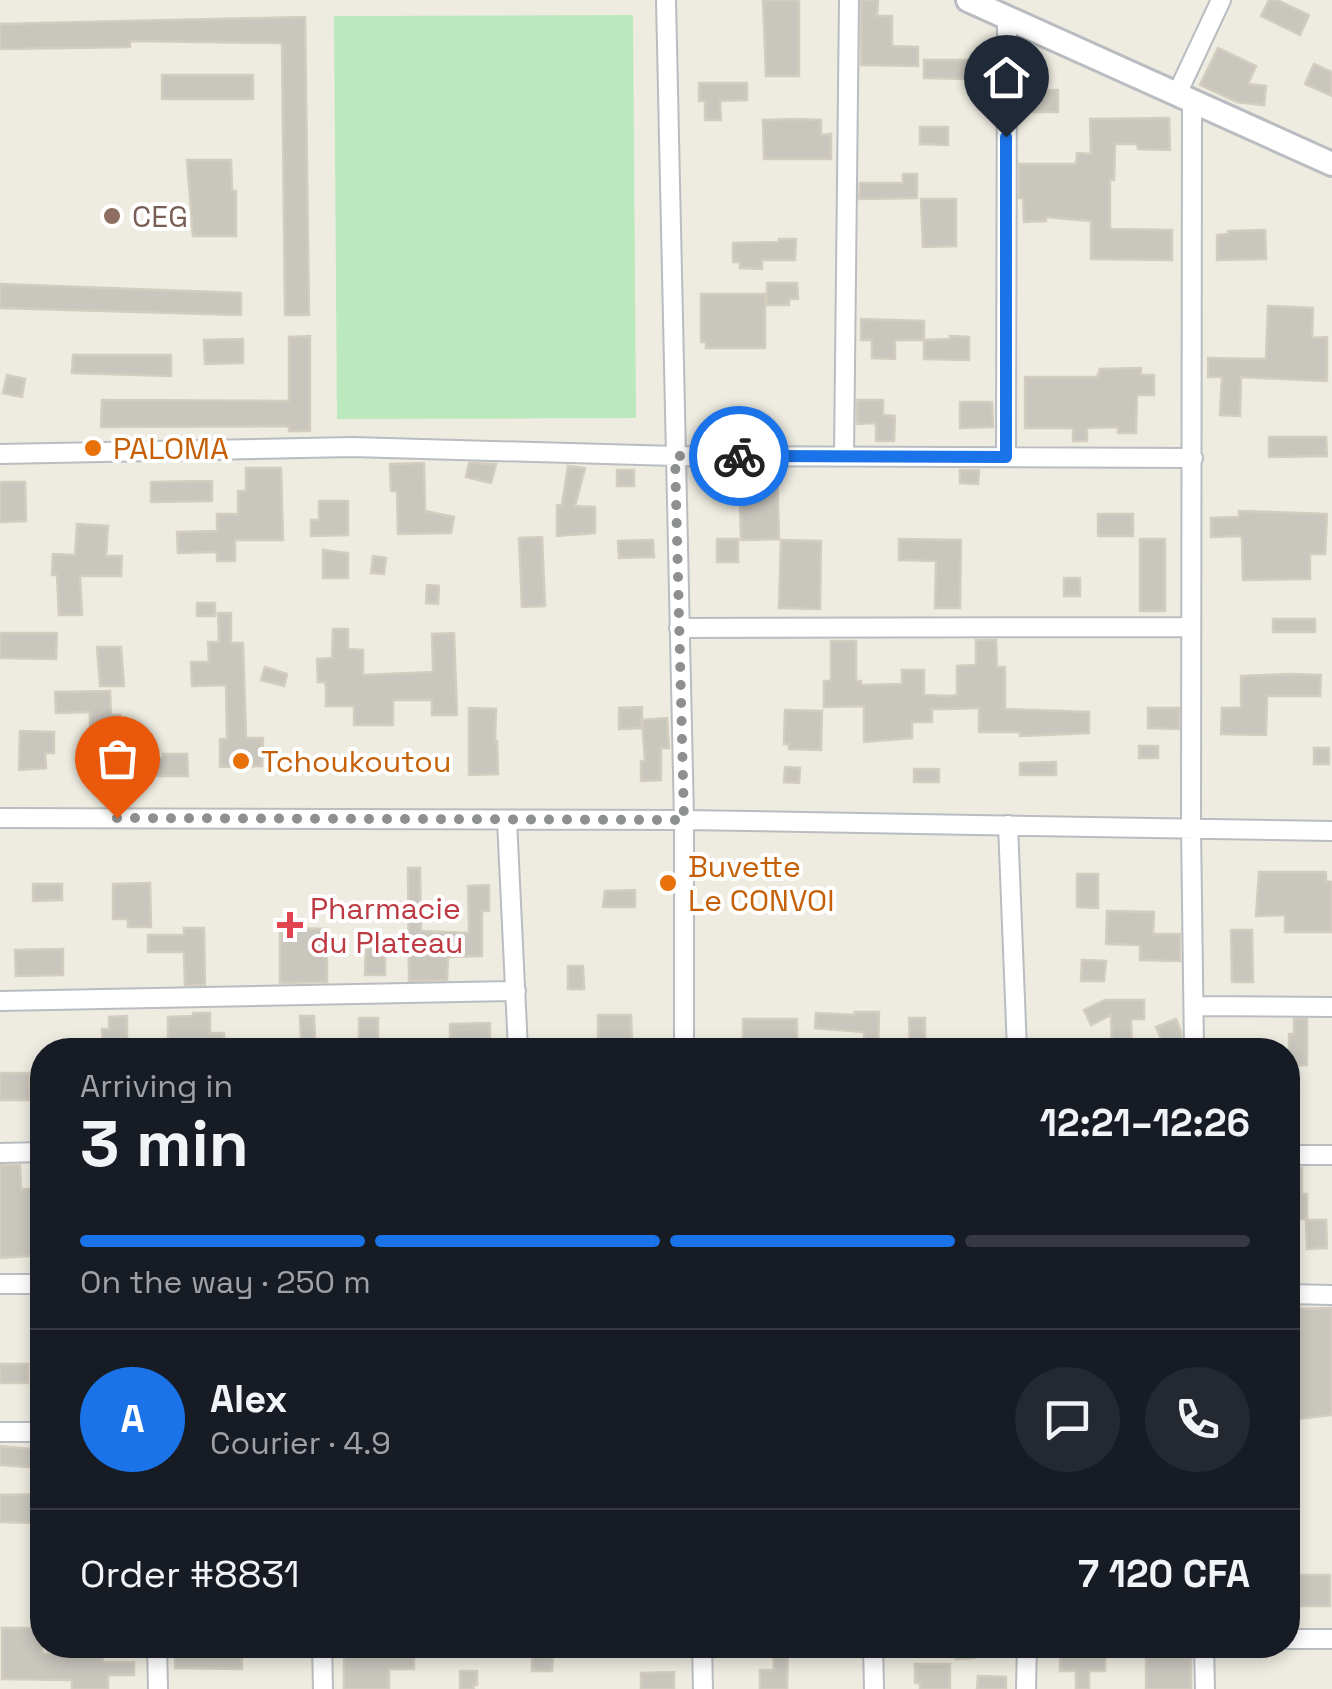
<!DOCTYPE html>
<html lang="en">
<head>
<meta charset="utf-8">
<style>
	body { margin:0; font-family:"Space Grotesk",sans-serif; background:#242831; color:#f1f3f6; height:100vh; display:flex; flex-direction:column; font-size:38px; white-space:nowrap }
	* { box-sizing:border-box; margin:0 }
	p { font-size:32px; color:#9ea1a6 }
	.icon { flex:none; width:55px; height:55px; fill:none; stroke:currentColor; stroke-width:2; stroke-linecap:round; stroke-linejoin:round }
	.map { position:relative; flex:1; overflow:hidden }
	.drawer { position:absolute; left:30px; top:1038px; width:1270px; height:620px; display:flex; flex-direction:column; background:#171b24; border-radius:40px; box-shadow:0 5px 15px #0003 }
	.drawer>* { flex:none }
	.pin { position:absolute; display:grid; place-items:center; width:85px; height:85px; color:#fff; margin:-102px -42px; border-radius:50% 50% 50% 0; rotate:-45deg; box-shadow:0 0 10px #0007 }
	.pin .icon { rotate:45deg }
	.courier { position:absolute; display:grid; place-items:center; width:100px; height:100px; margin:-50px; border:8px solid #1a73e8; border-radius:50%; background:#fff; color:#222; box-shadow:0 2px 12px #0007 }
	.overview em { font-style:normal; font-weight:800 }
	.overview div { display:flex; flex-direction:column-reverse }
	.overview { display:flex; align-items:center; justify-content:space-between; height:170px; padding:0 50px }
	h1 { font-size:65px; font-weight:800; line-height:75px }
	.bar { display:grid; grid-template-columns:repeat(4,1fr); gap:15px 10px; align-content:center; height:120px; padding:0 50px }
	.bar i { height:12px; border-radius:8px; background:#363941 }
	.bar .active { background:#1a73e8 }
	.bar p { grid-column:span 4 }
	.line { display:flex; align-items:center; gap:25px; padding:0 50px; border-top:2px solid #363941 }
	.line div { flex:1 }
	.round { display:grid; place-items:center; flex:none; width:105px; height:105px; border-radius:52px; background:#242831 }
	.map>svg:first-child { display:block }
	.green { fill:#bbe8bc }
	.building { fill:#c9c6be; stroke:#d3cdbf; stroke-width:2.5 }
	.lines { fill:none; stroke-linecap:round; stroke-linejoin:round }
	.minor-casing { stroke:#b9bcc1; stroke-width:22 }
	.tertiary-casing { stroke:#b9bcc1; stroke-width:28 }
	.minor { stroke:#fff; stroke-width:18 }
	.tertiary { stroke:#fff; stroke-width:22 }
	.done { stroke:#8d908f; stroke-width:10; stroke-dasharray:0 18 }
	.route { stroke:#1a73e8; stroke-width:12 }
	.education-dot { fill:#8d6e63; stroke:#fff; stroke-width:4 }
	.food-dot { fill:#e8710a; stroke:#fff; stroke-width:4 }
	.health-dot { fill:#e0444e; stroke:#fff; stroke-width:4 }
	.labels { text-anchor:middle; dominant-baseline:central; stroke-width:8; stroke-linejoin:round; paint-order:stroke }
	.education-label { font-size:30px; fill:#785e54; stroke:#fff; text-anchor:start }
	.food-label { font-size:30px; fill:#c56008; stroke:#fff; text-anchor:start }
	.health-label { font-size:30px; fill:#be3a42; stroke:#fff; text-anchor:start }
</style>
</head>
<body>
<div class="map">
<svg width="1332" height="1689" viewBox="0 0 1332 1689">
	<rect width="100%" height="100%" fill="#eeece1"/>
	<!-- green -->
	<path class="green" d="M633 15 636 418 337 419 334 16Z"/>
	<!-- building -->
	<path class="building" d="M763 0H799V76H766Z
		M861 0H878L877 16H892V46L918 47V66L861 65Z
		M1269 0H1277L1309 15 1300 35 1261 16Z
		M305 17 309 315H285L282 43 130 41V47L0 49V24Z
		M1218 48 1256 66 1248 84 1266 86 1264 105 1237 102 1200 85Z
		M924 60H980V79L924 78Z
		M1314 64 1332 72V96L1305 84Z
		M162 75H253V99H162Z
		M699 83H747V100L720 101 721 120H705V101H699Z
		M1037 90H1058V112H1020V95H1037Z
		M1169 118 1170 150 1138 149 1137 144H1115L1114 180H1110V229L1172 230V260L1091 259V221L1046 217V221L1024 222 1023 198H1019V164H1076L1077 153 1091 154 1090 119Z
		M798 119 821 120V135L831 134V159H764L763 120Z
		M920 127H948V145L920 144Z
		M187 160H231L232 191H236V236H193Z
		M903 174H917V198L859 199 860 183H903Z
		M921 199H956V246L923 247Z
		M1265 230 1266 259 1217 260V235L1228 234V231Z
		M779 239H796L795 260H762V269L740 268V262H733V243L779 242Z
		M767 283H797L798 299H789V305H767Z
		M0 284 241 293V315L0 308Z
		M701 294H765V348H706V342H701Z
		M1268 306 1313 308 1312 338 1327 337V381L1241 377 1240 416 1220 415 1222 377H1208V358L1266 359Z
		M861 319 924 321V340H895V359L872 358V340H861Z
		M310 336V431H289V426L101 427 102 400 289 401V337Z
		M950 336 969 337V360L924 359V340L950 339Z
		M243 339V363L205 364 204 340Z
		M73 355H171V376L72 373Z
		M1141 368V375H1154V395H1137L1136 433H1118V427L1087 428V441H1073V428H1025V377H1097L1100 369Z
		M7 375 25 379 22 397 3 393Z
		M857 400H883V415L895 416 894 441H876V423L857 424Z
		M960 402H992L993 427 960 428Z
		M1269 437H1326L1327 456 1269 457Z
		M424 463 425 511 454 517 451 533 398 534 397 491H391L390 464Z
		M469 463 496 464 491 483 466 477Z
		M568 466 585 468 575 506 595 507V533L557 536V505H562Z
		M246 468H281L283 540H235V561H217V552L178 553 177 532 217 531V514H238V491H246Z
		M739 469H777L779 539 741 540Z
		M617 470H634V486H617Z
		M960 470H979L978 484 960 483Z
		M212 481V501L151 502V482Z
		M0 482H25L26 521 0 522Z
		M319 501H348V535L311 536V520H319Z
		M1239 511 1327 514 1325 554H1310V579L1243 580 1242 536 1211 537V518L1239 517Z
		M1098 514H1133V536H1098Z
		M77 524 108 526 106 556H122L121 576H80L82 615H59L57 575H52L53 554 75 555Z
		M542 537 545 606 522 607 519 538Z
		M717 539H738V562H717Z
		M899 539 961 540 960 608H935L936 561 899 560Z
		M1140 539H1165V611H1140Z
		M653 540 654 557 619 558 618 541Z
		M781 540 821 541 820 609 779 608Z
		M323 550 348 553V578H323Z
		M373 556 386 558 384 574 371 573Z
		M1064 578H1080V596H1064Z
		M427 585 439 586 438 604 426 603Z
		M197 603H215V616H197Z
		M218 613H231V643H243L246 738H263L262 766 220 767V739H227L226 685 192 686 191 662H209L208 642H219Z
		M1273 619H1315V632H1273Z
		M333 629H348V649L363 650V675L433 672 432 634 454 633 457 715H432V700H393V725H354V706H326V687L325 682H318L317 659 332 658Z
		M0 633H57L56 659 0 658Z
		M976 640H996L997 667H1005V709L1089 712V733L1020 736V732H979V708L946 709H932V722H912V738L864 742V706L824 707V681H831V641H856V681H861V685L902 684V670H924V695L952 696 957 695V666L976 665Z
		M97 647H121L124 686H100Z
		M265 667 287 674 284 686 261 680Z
		M1289 674 1321 675 1320 696H1267L1266 735 1221 734 1222 708H1241V676Z
		M110 691 111 715H120L121 754 90 755V712L56 713 55 692Z
		M642 707V728L619 729V708Z
		M469 708 496 709 495 741H497L498 774 469 775Z
		M1148 708H1179V729L1148 728Z
		M785 710 822 711 821 750 789 749V744H784Z
		M667 718 669 748H661V780L641 781V761H645L642 720Z
		M20 731 54 732V753H45L46 768 19 770Z
		M1139 746H1158V758H1139Z
		M1314 748H1329V764H1314Z
		M163 754H187L188 776H148V759L163 758Z
		M1056 762V775H1020V763Z
		M785 767 800 768 799 783 784 782Z
		M914 769H939V782H914Z
		M408 868H420L421 931 469 933 468 886 489 885V911H482V956L448 957 447 980 409 981Z
		M1259 872H1326V881L1332 882V932H1285V915L1256 916Z
		M1077 874H1098V908L1077 907Z
		M150 883 151 927H128V919H113V884Z
		M33 884H62V900L33 901Z
		M635 890V907H603L605 891Z
		M1107 911 1154 912 1153 934H1180V961L1140 960V945L1106 944Z
		M184 928H204L205 985H185L184 952H148V935H184Z
		M280 928 327 929V982L280 983Z
		M1231 930H1252L1253 982H1232Z
		M366 940H385V975H365Z
		M63 949V975L16 976 15 950Z
		M1082 960 1106 961 1104 981H1081Z
		M568 966H583L584 989H568Z
		M1105 1000H1144V1019H1131L1132 1050H1112L1111 1015 1091 1025 1084 1010Z
		M855 1012H879L878 1049 865 1050 864 1032 815 1028 816 1013 855 1015Z
		M193 1013H210V1033H224V1048L168 1050V1017L193 1016Z
		M598 1015H631L632 1049H598Z
		M127 1016V1048H103L102 1029H109V1017Z
		M300 1016H314L315 1039 301 1040Z
		M359 1018H378V1050H359Z
		M909 1018H925V1047L910 1048Z
		M743 1019H797V1050H777V1044H743Z
		M1176 1019 1181 1032V1045L1166 1050 1156 1027Z
		M1294 1019H1307V1065L1289 1066V1034H1294Z
		M490 1023V1042H450V1024Z
		M0 1073H29L30 1100H0Z
		M0 1165H20L21 1189H42V1255L0 1258Z
		M1288 1168H1302V1194H1307V1219H1288Z
		M1306 1220H1326L1327 1248 1307 1249Z
		M1332 1308V1415L1296 1419 1298 1348H1291L1289 1309Z
		M0 1364H28V1383H0Z
		M0 1446 42 1450V1468L0 1465Z
		M42 1494V1523L0 1522V1495Z
		M1299 1575H1330V1606H1299Z
		M2 1628H42V1654H72V1645H103V1662H134V1675H108V1689H72V1680L2 1679Z
		M375 1645H414V1669H389V1689H344V1652H374Z
		M773 1645H788L787 1689H760V1670H774Z
		M956 1645H973L974 1658 956 1659Z
		M175 1648 242 1649V1669L175 1668Z
		M532 1652H553L552 1671H532Z
		M1060 1653H1105V1671H1089V1689H1076V1671H1060Z
		M1146 1656H1191V1689H1146Z
		M915 1664H950V1689H920V1683H915Z
		M460 1671H477V1685H473L474 1689H460Z
		M674 1672V1689H641V1673Z
		M978 1676 1006 1677V1689H977Z"/>
	<g class="lines">
		<defs>
			<path id="minor" d="M666 0 684 820V1050
				M1177 94 1221 0
				M1192 101 1191 828 1194 1050
				M0 454 352 447 675 456 1193 458
				M844 456 849 0
				M1006 457 1007 17
				M679 628 1191 627
				M0 818 684 820 1332 831
				M507 820 518 1050
				M1008 825 1017 1050
				M0 1001 516 991
				M1194 1006 1332 1007
				M0 1153 42 1152
				M1288 1155H1332
				M0 1284H42
				M1288 1294 1332 1295
				M0 1432H42
				M1288 1639H1332
				M157 1645 158 1689
				M322 1645 323 1689
				M702 1645 703 1689
				M873 1645 874 1689
				M1204 1645 1205 1689
				M1026 1689 1027 1645"/>
			<path id="tertiary" d="M968 0 1332 164"/>
		</defs>
		<!-- minor casing -->
		<use href="#minor" class="minor-casing"/>
		<!-- tertiary casing -->
		<use href="#tertiary" class="tertiary-casing"/>
		<!-- minor -->
		<use href="#minor" class="minor"/>
		<!-- tertiary -->
		<use href="#tertiary" class="tertiary"/>
	</g>
	<g class="lines">
		<!-- done -->
		<path class="done" d="M117 818 684 820 675 456H739"/>
		<!-- route -->
		<path class="route" d="M739 456 1006 457V137"/>
	</g>
	<!-- markers -->
	<circle class="education-dot" cx="112" cy="216" r="10"/>
	<g class="food-dot">
		<circle cx="93" cy="448" r="10"/>
		<circle cx="241" cy="761" r="10"/>
		<circle cx="668" cy="883" r="10"/>
	</g>
	<path class="health-dot" d="M285 910h10v10h10v10h-10v10h-10v-10h-10v-10h10z"/>
	<g class="labels">
		<!-- education labels -->
		<g class="education-label">
			<text x="132" y="216">CEG</text>
		</g>
		<!-- food labels -->
		<g class="food-label">
			<text x="113" y="448">PALOMA</text>
			<text x="261" y="761">Tchoukoutou</text>
			<text x="688" y="866">Buvette<tspan x="688" dy="34">Le CONVOI</tspan></text>
		</g>
		<!-- health labels -->
		<g class="health-label">
			<text x="310" y="908">Pharmacie<tspan x="310" dy="34">du Plateau</tspan></text>
		</g>
	</g>
</svg>
<div class="pin" style="left:117px;top:818px;background:#ea580c"><svg class="icon" aria-label="bag" viewBox="0 0 24 24"><path d="M5 8h14l-1 12H6zM9 8a3 3 0 0 1 6 0"/></svg></div>
<div class="pin" style="left:1006px;top:137px;background:#1f2937"><svg class="icon" aria-label="home" viewBox="0 0 24 24"><path d="M3 11l9-7 9 7M6 9v11h12V9"/></svg></div>
<div class="courier" style="left:739px;top:456px"><svg class="icon" aria-label="bike" viewBox="0 0 24 24"><circle cx="6" cy="16" r="4"/><circle cx="18" cy="16" r="4"/><path d="M6 16l4-8h5l3 8M10 8l3 8H6M13 5h3"/></svg></div>
<section class="drawer">
<div class="overview"><div><h1>3 min</h1><p>Arriving in</p></div><em>12:21–12:26</em></div>
<div class="bar"><i class="active"></i><i class="active"></i><i class="active"></i><i></i><p>On the way · 250 m</p></div>
<div class="line" style="height:180px"><b class="round" style="background:#1a73e8;color:#fff">A</b><div><b>Alex</b><p>Courier · 4.9</p></div><a class="round"><svg class="icon" aria-label="chat" viewBox="0 0 24 24"><path d="M4 5h16v11H9l-5 4z"/></svg></a><a class="round"><svg class="icon" aria-label="phone" viewBox="0 0 24 24"><path d="M5 4h4l2 5-3 2q2 4 5 5l2-3 5 2v4C11 20 4 13 5 4z"/></svg></a></div>
<div class="line" style="height:130px"><div>Order #8831</div><b>7 120 CFA</b></div>
</section>
</div>
</body>
</html>
